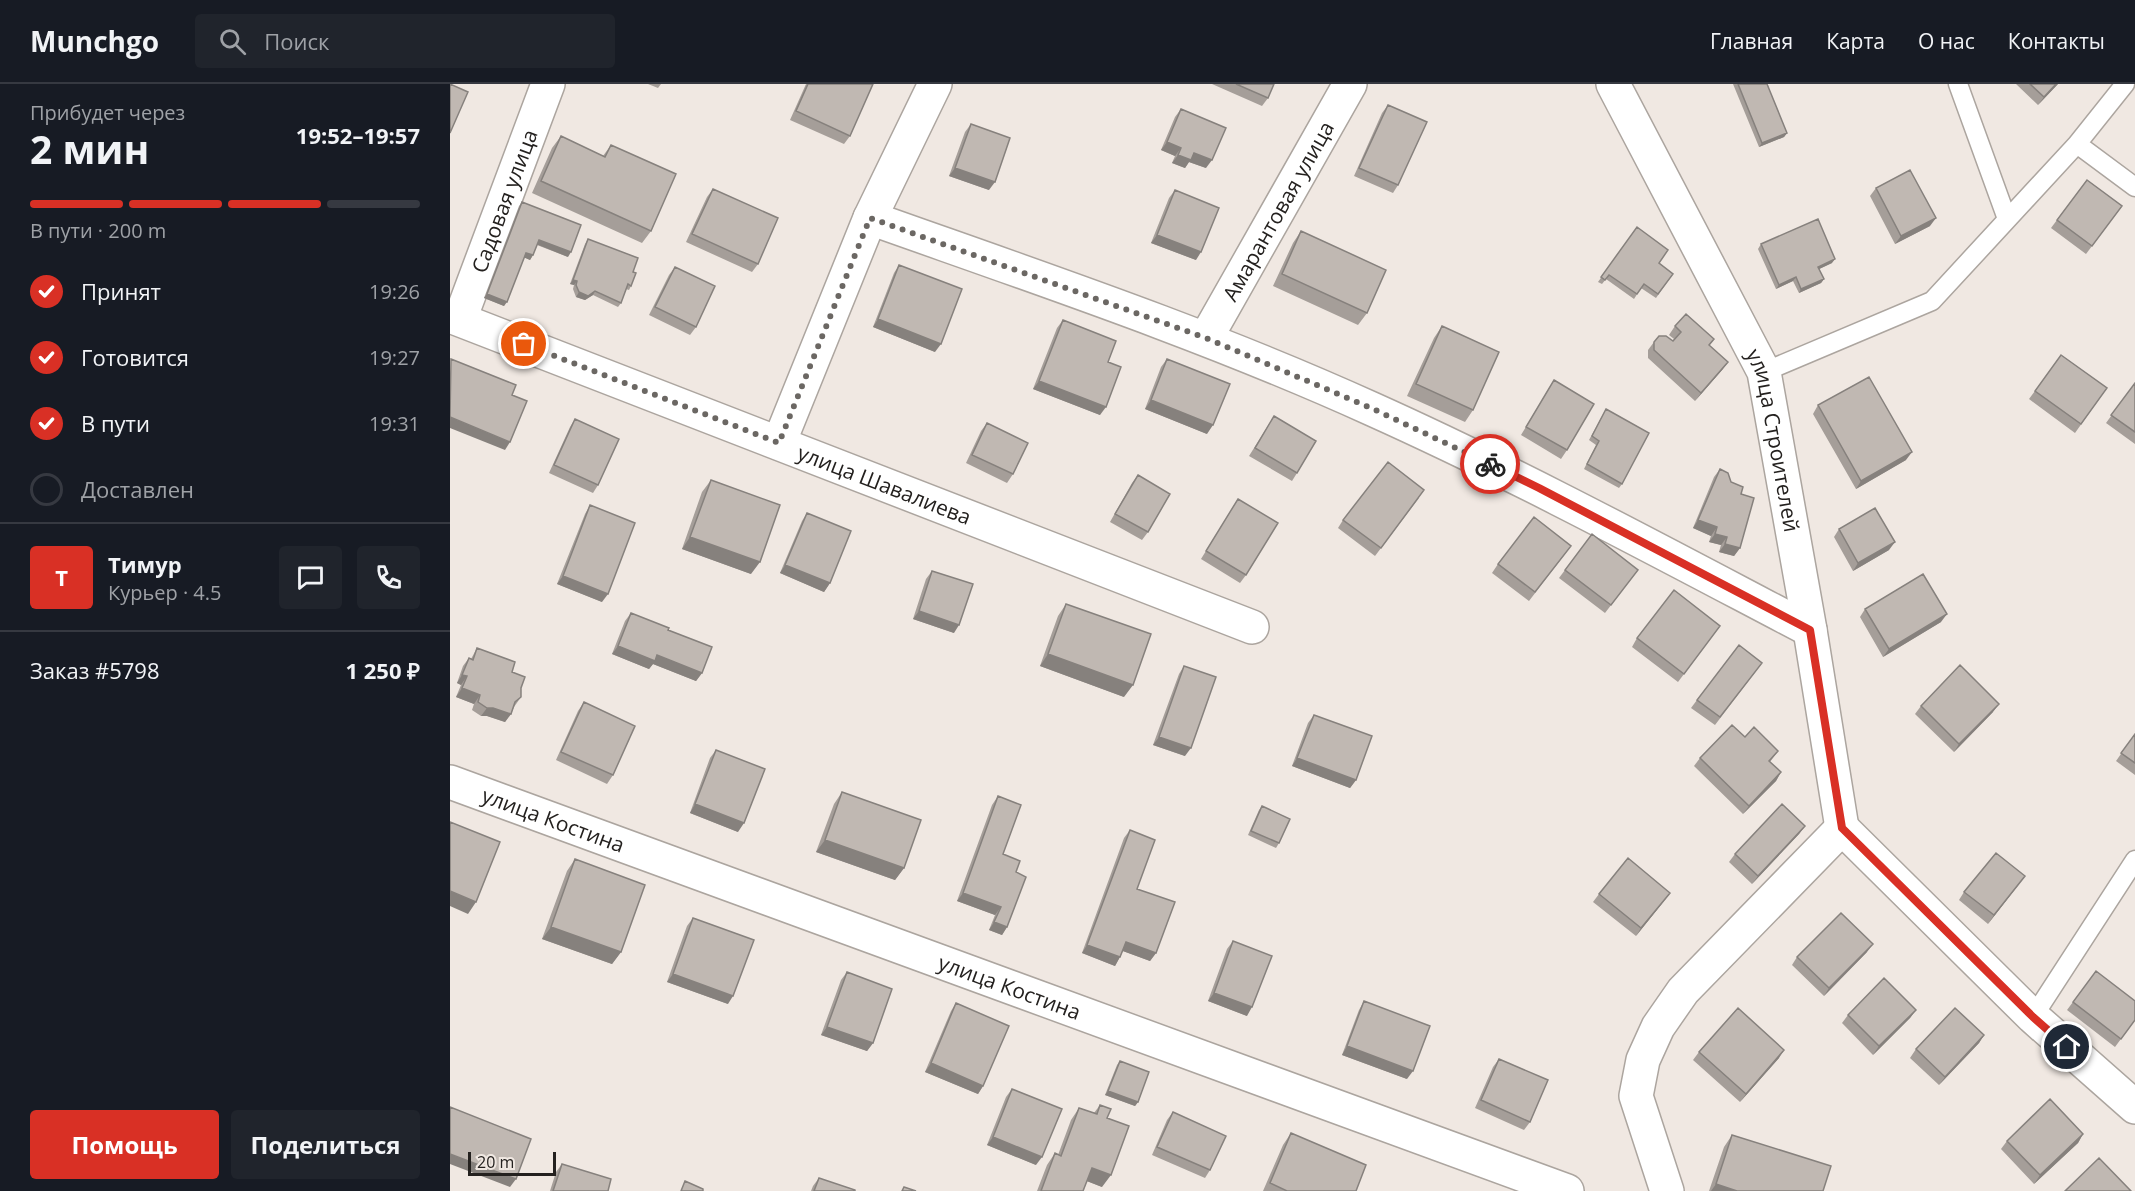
<!DOCTYPE html>
<html lang="ru">
<head>
<meta charset="utf-8">
<style>
	body { margin:0; font-family:"Open Sans",sans-serif; background:#20242c; color:#f1f3f6; height:100vh; display:flex; flex-direction:column; font-size:22px; white-space:nowrap }
	* { box-sizing:border-box; margin:0 }
	p { font-size:20px; color:#9ea1a6 }
	.icon { flex:none; width:33px; height:33px; fill:none; stroke:currentColor; stroke-width:2; stroke-linecap:round; stroke-linejoin:round }
	.map { position:relative; flex:1; overflow:hidden }
	.sheet { display:flex; flex-direction:column; background:#171b24; width:450px }
	.sheet>* { flex:none }
	.scale { position:absolute; left:18px; bottom:15px; width:88px; box-sizing:border-box; padding-left:6px; border:3px solid #24211f; border-top:0; font-size:16px; line-height:21px; white-space:nowrap; color:#24211f; -webkit-text-stroke:4px #f0e8e2; paint-order:stroke }
	.pin { position:absolute; display:grid; place-items:center; width:51px; height:51px; color:#fff; margin:-26px; border:3px solid #fff; border-radius:50%; box-shadow:0 2px 6px #0007 }
	.courier { position:absolute; display:grid; place-items:center; width:60px; height:60px; margin:-30px; border:4px solid #d93025; border-radius:50%; background:#fff; color:#222; box-shadow:0 2px 8px #0007 }
	.summary em { font-style:normal; font-weight:700 }
	.summary div { display:flex; flex-direction:column-reverse }
	.summary { display:flex; align-items:center; justify-content:space-between; height:102px; padding:0 30px }
	h1 { font-size:39px; font-weight:700; line-height:45px }
	.bar { display:grid; grid-template-columns:repeat(4,1fr); gap:9px 6px; align-content:center; height:72px; padding:0 30px }
	.bar i { height:8px; border-radius:4px; background:#363941 }
	.bar .current { background:#d93025 }
	.bar p { grid-column:span 4 }
	.line { display:flex; align-items:center; gap:15px; padding:0 30px; border-top:2px solid #363941 }
	.line div { flex:1 }
	.round { display:grid; place-items:center; flex:none; width:63px; height:63px; border-radius:6px; background:#20242c }
	ol { padding:0 30px; list-style:none }
	li { display:flex; align-items:center; gap:18px; height:66px }
	li p { margin-inline-start:auto }
	li .icon { padding:6px; border-radius:50%; background:#d93025; color:#fff; stroke-width:4 }
	li:last-child { color:#9ea1a6 }
	li i { width:33px; height:33px; border:3px solid #363941; border-radius:50% }
	.primary-button { display:flex; gap:12px; margin-top:auto; padding:12px 30px }
	.primary-button a { flex:1; height:69px; border-radius:6px; background:#d93025; color:#fff; font-size:24px; font-weight:700; line-height:69px; text-align:center }
	.primary-button a+a { background:#20242c; color:#f1f3f6 }
	header { display:flex; align-items:center; gap:36px; box-sizing:border-box; height:84px; padding:0 30px; background:#171b24; border-bottom:2px solid #363941 }
	header strong { font-size:28px }
	nav { display:flex; gap:33px; margin-inline-start:auto; font-size:21px }
	.search { width:420px; height:54px; background:#20242c; display:flex; align-items:center; gap:15px; box-sizing:border-box; padding:0 21px; border-radius:6px; color:#9ea1a6; font-size:22px }
	main { display:flex; flex:1; min-height:0 }
	.map>svg:first-child { display:block }
	.lines { fill:none; stroke-linecap:round; stroke-linejoin:round }
	.service-casing { stroke:#aca59f; stroke-width:21 }
	.minor-casing { stroke:#aca59f; stroke-width:36 }
	.service { stroke:#fff; stroke-width:18 }
	.minor { stroke:#fff; stroke-width:33 }
	.wall { fill:#a59e99 }
	.shaded-wall { fill:#86817d }
	.building { fill:#c0b8b2; stroke:#86817d; stroke-width:1.5 }
	.done { stroke:#6b6763; stroke-width:6; stroke-dasharray:0 10.8 }
	.route { stroke:#d93025; stroke-width:8 }
	.labels { text-anchor:middle; dominant-baseline:central; stroke-width:4.5; stroke-linejoin:round; paint-order:stroke }
	.street-label { font-size:21px; fill:#24211f; stroke:#f0e8e2 }
</style>
</head>
<body>
<header>
<strong>Munchgo</strong>
<div class="search"><svg class="icon" aria-label="search" viewBox="0 0 24 24"><circle cx="10" cy="10" r="6"/><path d="M15 15l6 6"/></svg>Поиск</div>
<nav><a>Главная</a><a>Карта</a><a>О нас</a><a>Контакты</a></nav>
</header>
<main>
<section class="sheet">
<div class="summary"><div><h1>2 мин</h1><p>Прибудет через</p></div><em>19:52–19:57</em></div>
<div class="bar"><i class="current"></i><i class="current"></i><i class="current"></i><i></i><p>В пути · 200 m</p></div>
<ol>
<li><svg class="icon" aria-label="check" viewBox="0 0 24 24"><path d="M5 12l5 5 9-10"/></svg>Принят<p>19:26</p></li>
<li><svg class="icon" aria-label="check" viewBox="0 0 24 24"><path d="M5 12l5 5 9-10"/></svg>Готовится<p>19:27</p></li>
<li><svg class="icon" aria-label="check" viewBox="0 0 24 24"><path d="M5 12l5 5 9-10"/></svg>В пути<p>19:31</p></li>
<li><i></i>Доставлен</li>
</ol>
<div class="line" style="height:108px"><b class="round" style="background:#d93025;color:#fff">Т</b><div><b>Тимур</b><p>Курьер · 4.5</p></div><a class="round"><svg class="icon" aria-label="chat" viewBox="0 0 24 24"><path d="M4 5h16v11H9l-5 4z"/></svg></a><a class="round"><svg class="icon" aria-label="phone" viewBox="0 0 24 24"><path d="M5 4h4l2 5-3 2q2 4 5 5l2-3 5 2v4C11 20 4 13 5 4z"/></svg></a></div>
<div class="line" style="height:78px"><div>Заказ #5798</div><b>1 250 ₽</b></div>
<div class="primary-button"><a>Помощь</a><a>Поделиться</a></div>
</section>
<div class="map">
<svg width="1685" height="1107" viewBox="0 0 1685 1107">
	<rect width="100%" height="100%" fill="#f0e8e2"/>
	<g class="lines">
		<defs>
			<path id="service" d="M1508 0 1557 135
				M1675 0 1627 60 1685 103
				M1314 288 1482 217 1627 60
				M1583 933 1685 776"/>
			<g id="minor">
				<path id="s1" d="M1163 0 1314 288 1360 546 1392 744"/>
				<path d="M420 134C589 194 759 251 922 325 1071 392 1215 470 1360 546"/>
				<path id="s2" d="M0 232 802 543"/>
				<path id="s3" d="M10 235 98 0"/>
				<path id="s4" d="M756 254 900 0"/>
				<path d="M329 359 420 134 485 0"/>
				<path id="s5" d="M0 698 1117 1107"/>
				<path d="M1392 744 1583 933 1685 1023"/>
				<path d="M1217 1107 1186 1012 1193 976 1208 943 1233 907 1392 744"/>
			</g>
		</defs>
		<!-- service casing -->
		<use href="#service" class="service-casing"/>
		<!-- minor casing -->
		<use href="#minor" class="minor-casing"/>
		<!-- service -->
		<use href="#service" class="service"/>
		<!-- minor -->
		<use href="#minor" class="minor"/>
	</g>
	<!-- wall -->
	<path class="wall" d="M198 0H211L208 4Z
		M356 0H423L400 52 394 60 340 36Z
		M762 0H824L818 14 812 22Z
		M1283 0H1317L1337 49 1334 53 1309 63Z
		M1566 0H1608L1588 21Z
		M938 21 948 101 943 109 904 92 932 29Z
		M731 25 756 84 739 78 735 84 722 79 725 72 711 66 725 33Z
		M521 40 539 106 499 92 515 48Z
		M111 52 153 72 161 61 201 147 192 159 82 109 102 64Z
		M1637 96 1672 122 1636 170 1601 144Z
		M1426 104 1480 142 1445 160 1420 112Z
		M263 105 308 180 302 188 236 158 257 113Z
		M725 106 746 176 701 159 719 114Z
		M72 118 118 173 87 161 83 171 80 176 74 173 54 222 34 214 69 122Z
		M1187 143 1209 179 1223 190 1206 214 1191 204 1184 215 1156 195 1152 200 1148 198Z
		M851 147 917 229 908 241 823 202 843 159Z
		M138 155 181 202 179 206 176 205 171 219 168 223 143 211 135 216 126 213 123 205 124 201 120 200 135 160Z
		M1311 160 1382 179 1369 185 1374 195 1371 199 1349 209 1343 197 1326 205 1308 165Z
		M449 181 485 268 423 243 444 189Z
		M225 183 246 243 240 251 199 231 219 191Z
		M613 236 658 278 650 331 583 305 607 244Z
		M992 242 1023 326 1015 338 957 312 984 254Z
		M1225 242 1264 255 1259 262 1278 278 1272 286 1245 317 1198 274V266L1204 258 1223 257 1224 255 1219 251Z
		M1611 271 1657 304 1625 349 1579 315Z
		M717 275 757 350 695 325 711 283Z
		M1104 296 1117 366 1111 375 1071 351Z
		M1685 299V360L1656 339Z
		M1368 321 1456 376 1406 405 1363 330Z
		M1156 325 1172 400 1169 404 1134 385 1146 361 1139 356Z
		M824 332 847 389 842 397 799 372Z
		M125 335 148 401 143 409 99 389 120 343Z
		M537 339 563 390 557 399 516 379 531 347Z
		M1270 385 1291 410 1290 464 1284 472 1269 468 1271 461 1259 458 1261 452 1243 444 1264 393Z
		M688 391 698 448 692 456 660 438 682 399Z
		M261 396 301 490 232 465 252 408Z
		M969 414 925 472 888 444 893 436Z
		M788 415 796 491 790 499 751 475Z
		M140 421 152 518 107 500 135 430Z
		M357 429 380 499 374 508 330 489 352 437Z
		M1389 445 1439 466 1403 487 1384 453Z
		M1115 470 1079 517 1042 489 1048 480Z
		M1115 486H1188L1155 529 1109 494Z
		M482 487 504 549 463 535 476 495Z
		M616 520 674 613 590 582 608 532Z
		M1415 525 1491 538 1433 573 1410 533Z
		M181 529 252 589 246 597 203 580 199 585 162 570 175 537Z
		M1264 550 1228 598 1182 563 1187 554Z
		M27 564 62 588 71 604V613L64 623 61 630 55 638 37 632H31L22 626 24 620 6 613 11 601 7 599 13 582 19 574 21 575Z
		M734 582 735 672 703 661 729 590Z
		M1306 587 1265 641 1241 624 1247 616Z
		M134 618 163 691 157 700 106 676 128 627Z
		M1471 622 1543 628 1504 668 1465 630Z
		M864 631 906 696 900 704 842 682 858 639Z
		M1685 650V691L1666 677Z
		M266 666 288 748 240 729 260 674Z
		M1328 667 1320 678 1331 688 1326 697 1293 730 1244 682 1250 674Z
		M392 708 454 784 445 796 366 768 384 720Z
		M548 712 553 770 566 788 557 843 552 851 539 846 545 831 507 817 542 721Z
		M812 722 829 759 826 764 798 751 809 726Z
		M1355 742 1349 750 1302 800 1279 778 1285 770Z
		M680 746 687 805 706 869 700 877 673 867 665 882 632 869 674 754Z
		M125 775 171 868 162 880 92 855 117 787Z
		M1569 800 1538 840 1509 816 1514 808Z
		M1149 810 1214 817 1186 852 1143 818Z
		M243 834 278 920 217 898 237 842Z
		M783 857 797 932 758 917 777 865Z
		M1417 868 1374 912 1342 881 1347 873Z
		M1646 887 1685 936 1665 963 1617 926Z
		M397 888 423 959 417 967 371 951 391 896Z
		M914 917 957 995 892 971 909 926Z
		M506 919 533 1002 528 1010 475 988 501 927Z
		M1466 926 1460 934 1423 971 1392 939 1398 931Z
		M1534 951 1529 959 1489 1001 1460 974 1466 965Z
		M1249 968 1329 974 1290 1018 1243 976Z
		M1049 975 1080 1038 1074 1046 1025 1024 1043 983Z
		M670 977 688 1018 685 1022 655 1011 667 981Z
		M562 1005 586 1081 537 1061 556 1013Z
		M650 1021 657 1034 652 1103 637 1097 633 1107H587L597 1081 605 1069 608 1071 621 1036 629 1024 644 1029Z
		M723 1028 760 1086 755 1094 702 1071 717 1036Z
		M841 1049 906 1107H813L833 1061Z
		M1633 1050 1628 1059 1584 1100 1551 1065 1557 1057Z
		M1282 1051 1373 1107H1259L1274 1063Z
		M112 1080 158 1107H100L106 1088Z
		M369 1094 405 1107H361L363 1102Z"/>
	<!-- shaded-wall -->
	<path class="shaded-wall" d="M1606 0H1608L1588 21 1594 13Z
		M1337 49 1334 53 1309 63 1312 59Z
		M717 58 731 64 725 72 711 66Z
		M744 69 762 76 756 84 739 78 735 84 722 79 728 71Z
		M505 84 545 98 539 106 499 92Z
		M1486 134 1480 142 1445 160 1451 152Z
		M707 151 751 168 746 176 701 159Z
		M89 156 121 168 118 173 86 160Z
		M76 169 83 171 80 176 73 173Z
		M1385 175 1382 179 1365 187 1368 183Z
		M1346 193 1343 197 1326 205 1329 201Z
		M1374 195 1371 199 1349 209 1351 205Z
		M123 196 127 197 124 201 120 200Z
		M145 207 143 211 135 216 126 213 129 208Z
		M37 210 57 218 54 222 34 214Z
		M428 235 491 260 485 268 423 243Z
		M1278 278 1272 286 1245 317 1251 309Z
		M589 297 656 323 650 331 583 305Z
		M701 316 763 341 757 350 695 325Z
		M0 333 60 358 55 366 0 344Z
		M1462 368 1456 376 1406 405 1411 397Z
		M1248 436 1267 443 1261 452 1243 444Z
		M1265 450 1277 453 1271 461 1259 458Z
		M240 453 310 478 301 490 232 465Z
		M1445 458 1439 466 1403 487 1408 479Z
		M1275 460 1290 464 1284 472 1269 468Z
		M335 481 380 499 374 508 330 489Z
		M113 492 158 510 152 518 107 500Z
		M469 527 509 541 504 549 463 535Z
		M1497 530 1491 538 1433 573 1439 565Z
		M168 562 207 571 252 589 246 597 203 580 199 585 162 570Z
		M598 570 683 601 674 613 590 582Z
		M12 591 17 592 11 601 7 599Z
		M12 604 30 611 24 620 6 613Z
		M1549 620 1543 628 1504 668 1509 660Z
		M37 624H43L61 630 55 638 37 632H31Z
		M709 653 741 664 735 672 703 661Z
		M847 674 906 696 900 704 842 682Z
		M1331 688 1326 697 1293 730 1299 722Z
		M245 720 294 739 288 748 240 729Z
		M1355 742 1349 750 1302 800 1308 792Z
		M375 756 454 784 445 796 366 768Z
		M1575 792 1569 800 1538 840 1544 831Z
		M0 807 26 818 18 830 0 822Z
		M513 809 551 823 545 831 507 817Z
		M1220 809 1214 817 1186 852 1191 844Z
		M544 838 557 843 552 851 539 846Z
		M101 843 171 868 162 880 92 855Z
		M676 858 706 869 700 877 670 866Z
		M1423 860 1417 868 1374 912 1379 904Z
		M637 861 670 873 665 882 632 869Z
		M223 890 283 912 278 920 217 898Z
		M764 909 802 923 797 932 758 917Z
		M1466 926 1460 934 1423 971 1429 962Z
		M377 943 423 959 417 967 371 951Z
		M1534 951 1529 959 1489 1001 1495 993Z
		M897 962 963 987 957 995 892 971Z
		M1334 966 1329 974 1290 1018 1296 1010Z
		M481 979 533 1002 528 1010 475 988Z
		M658 1007 688 1018 685 1022 655 1011Z
		M1633 1050 1628 1059 1584 1100 1590 1091Z
		M543 1053 592 1073 586 1081 537 1061Z
		M0 1070 66 1095 60 1103 0 1080Z
		M642 1084 661 1091 652 1103 634 1096Z
		M1266 1100 1287 1107H1261Z"/>
	<!-- building -->
	<path class="building" d="M0 0 18 8 0 49Z
		M358 0H423L400 52 346 27Z
		M786 0H824L818 14Z
		M1288 0H1317L1337 49 1312 59Z
		M1580 0H1606L1594 13Z
		M938 21 977 38 948 101 909 84Z
		M731 25 776 44 762 76 744 69 741 76 728 71 731 64 717 58Z
		M521 40 560 54 545 98 505 84Z
		M111 52 155 73 161 61 226 90 201 147 91 97Z
		M1460 86 1486 134 1451 152 1426 104Z
		M1637 96 1672 122 1642 162 1607 136Z
		M263 105 328 134 308 180 242 150Z
		M725 106 769 124 751 168 707 151Z
		M72 118 131 141 121 168 89 156 83 171 76 169 57 218 37 210Z
		M1368 135 1385 175 1368 183 1374 195 1351 205 1346 193 1329 201 1311 160Z
		M1187 143 1218 166 1209 179 1223 190 1208 210 1194 200 1187 210 1159 191 1155 196 1151 193Z
		M851 147 936 186 917 229 832 190Z
		M138 155 188 174 183 188 186 189 181 202 178 200 171 219 145 207 138 212 129 208 126 201 127 197 123 196Z
		M449 181 512 205 491 260 428 235Z
		M225 183 265 202 246 243 205 223Z
		M1236 230 1264 255 1259 261 1278 278 1251 309 1204 266V258L1209 252H1216L1223 257 1231 248 1225 242Z
		M613 236 666 257 658 278 671 283 656 323 589 297Z
		M992 242 1049 268 1023 326 966 300Z
		M1611 271 1657 304 1631 340 1585 307Z
		M1 275 66 301 62 311 77 317 60 358 0 333Z
		M717 275 780 300 763 341 701 316Z
		M1419 293 1462 368 1411 397 1368 321Z
		M1104 296 1144 320 1117 366 1076 343Z
		M1685 299V348L1661 331Z
		M1156 325 1199 349 1172 400 1137 380 1149 357 1142 352Z
		M824 332 866 357 847 389 805 364Z
		M125 335 169 355 148 401 104 381Z
		M537 339 578 359 563 390 522 371Z
		M938 378 974 406 931 464 893 436Z
		M1270 385 1278 389 1281 398 1293 403 1291 410 1304 414 1290 464 1275 460 1277 453 1265 450 1267 443 1248 436Z
		M688 391 720 410 698 448 665 430Z
		M261 396 330 421 310 478 240 453Z
		M788 415 828 439 796 491 756 467Z
		M140 421 185 439 158 510 113 492Z
		M1425 424 1445 458 1408 479 1389 445Z
		M357 429 401 447 380 499 335 481Z
		M1084 433 1121 462 1085 508 1048 480Z
		M1142 450 1188 486 1161 521 1115 486Z
		M482 487 523 500 509 541 469 527Z
		M1473 490 1497 530 1439 565 1415 525Z
		M1224 506 1270 542 1234 590 1187 554Z
		M616 520 701 550 683 601 598 570Z
		M181 529 219 544 218 546 262 563 252 589 207 571 205 577 168 562Z
		M1289 561 1312 579 1270 633 1247 616Z
		M27 564 65 578 62 588 75 593 71 604V613L65 618 61 630 43 624H37L28 618 30 611 12 604 17 592 12 591 19 574 23 576Z
		M1510 581 1549 620 1509 660 1471 622Z
		M734 582 766 593 741 664 709 653Z
		M134 618 185 642 163 691 111 668Z
		M864 631 922 652 906 696 847 674Z
		M1282 641 1295 653 1304 643 1328 667 1319 677 1331 688 1299 722 1250 674Z
		M1685 650V679L1671 669Z
		M266 666 315 685 294 739 245 720Z
		M392 708 471 736 454 784 375 756Z
		M548 712 571 721 553 770 570 777 566 788 576 793 557 843 544 838 551 823 513 809Z
		M1332 720 1355 742 1308 792 1285 770Z
		M812 722 840 735 829 759 801 747Z
		M0 738 50 758 26 818 0 807Z
		M680 746 705 756 687 805 725 818 706 869 676 858 670 873 637 861Z
		M1546 769 1575 792 1544 831 1514 808Z
		M1178 774 1220 809 1191 844 1149 810Z
		M125 775 195 801 171 868 101 843Z
		M1391 829 1423 860 1379 904 1347 873Z
		M243 834 304 856 283 912 223 890Z
		M783 857 822 872 802 923 764 909Z
		M1646 887 1685 917V936L1671 955 1623 918Z
		M397 888 442 905 423 959 377 943Z
		M1434 894 1466 926 1429 962 1398 931Z
		M914 917 980 942 963 987 897 962Z
		M506 919 559 942 533 1002 481 979Z
		M1288 924 1334 966 1296 1010 1249 968Z
		M1505 924 1534 951 1495 993 1466 965Z
		M1049 975 1098 996 1080 1038 1031 1016Z
		M670 977 699 988 688 1018 658 1007Z
		M562 1005 612 1025 592 1073 543 1053Z
		M1600 1015 1633 1050 1590 1091 1557 1057Z
		M650 1021 661 1025 657 1034 679 1042 661 1091 642 1084 633 1107H591L605 1069 611 1072 629 1024 647 1030Z
		M0 1023 81 1055 66 1095 0 1070Z
		M723 1028 776 1052 760 1086 707 1063Z
		M841 1049 916 1081 906 1107H837L820 1099Z
		M1282 1051 1381 1082 1373 1107H1287L1266 1100Z
		M1649 1074 1681 1107H1615Z
		M112 1080 161 1095 158 1107H103Z
		M369 1094 405 1106V1107H364Z
		M235 1097 253 1105V1107H231Z
		M454 1103 466 1107H452Z"/>
	<g class="lines">
		<!-- done -->
		<path class="done" d="M74 260 329 359 420 134 756 254 921 324 1040 380"/>
		<!-- route -->
		<path class="route" d="M1040 380 1089 404 1360 546 1392 744 1583 933 1617 963"/>
	</g>
	<g class="labels">
		<!-- street labels -->
		<g class="street-label">
			<text stroke="none"><textPath href="#s3" startOffset="126">Садовая улица</textPath></text>
			<text stroke="none"><textPath href="#s4" startOffset="146">Амарантовая улица</textPath></text>
			<text stroke="none"><textPath href="#s1" startOffset="394">улица Строителей</textPath></text>
			<text stroke="none"><textPath href="#s2" startOffset="466">улица Шавалиева</textPath></text>
			<text stroke="none"><textPath href="#s5" startOffset="110">улица Костина</textPath></text>
			<text stroke="none"><textPath href="#s5" startOffset="596">улица Костина</textPath></text>
		</g>
	</g>
</svg>
<div class="scale">20 m</div>
<div class="pin" style="left:74px;top:260px;background:#ea580c"><svg class="icon" aria-label="bag" viewBox="0 0 24 24"><path d="M5 8h14l-1 12H6zM9 8a3 3 0 0 1 6 0"/></svg></div>
<div class="pin" style="left:1617px;top:963px;background:#1f2937"><svg class="icon" aria-label="home" viewBox="0 0 24 24"><path d="M3 11l9-7 9 7M6 9v11h12V9"/></svg></div>
<div class="courier" style="left:1040px;top:380px"><svg class="icon" aria-label="bike" viewBox="0 0 24 24"><circle cx="6" cy="16" r="4"/><circle cx="18" cy="16" r="4"/><path d="M6 16l4-8h5l3 8M10 8l3 8H6M13 5h3"/></svg></div>
</div>
</main>
</body>
</html>
